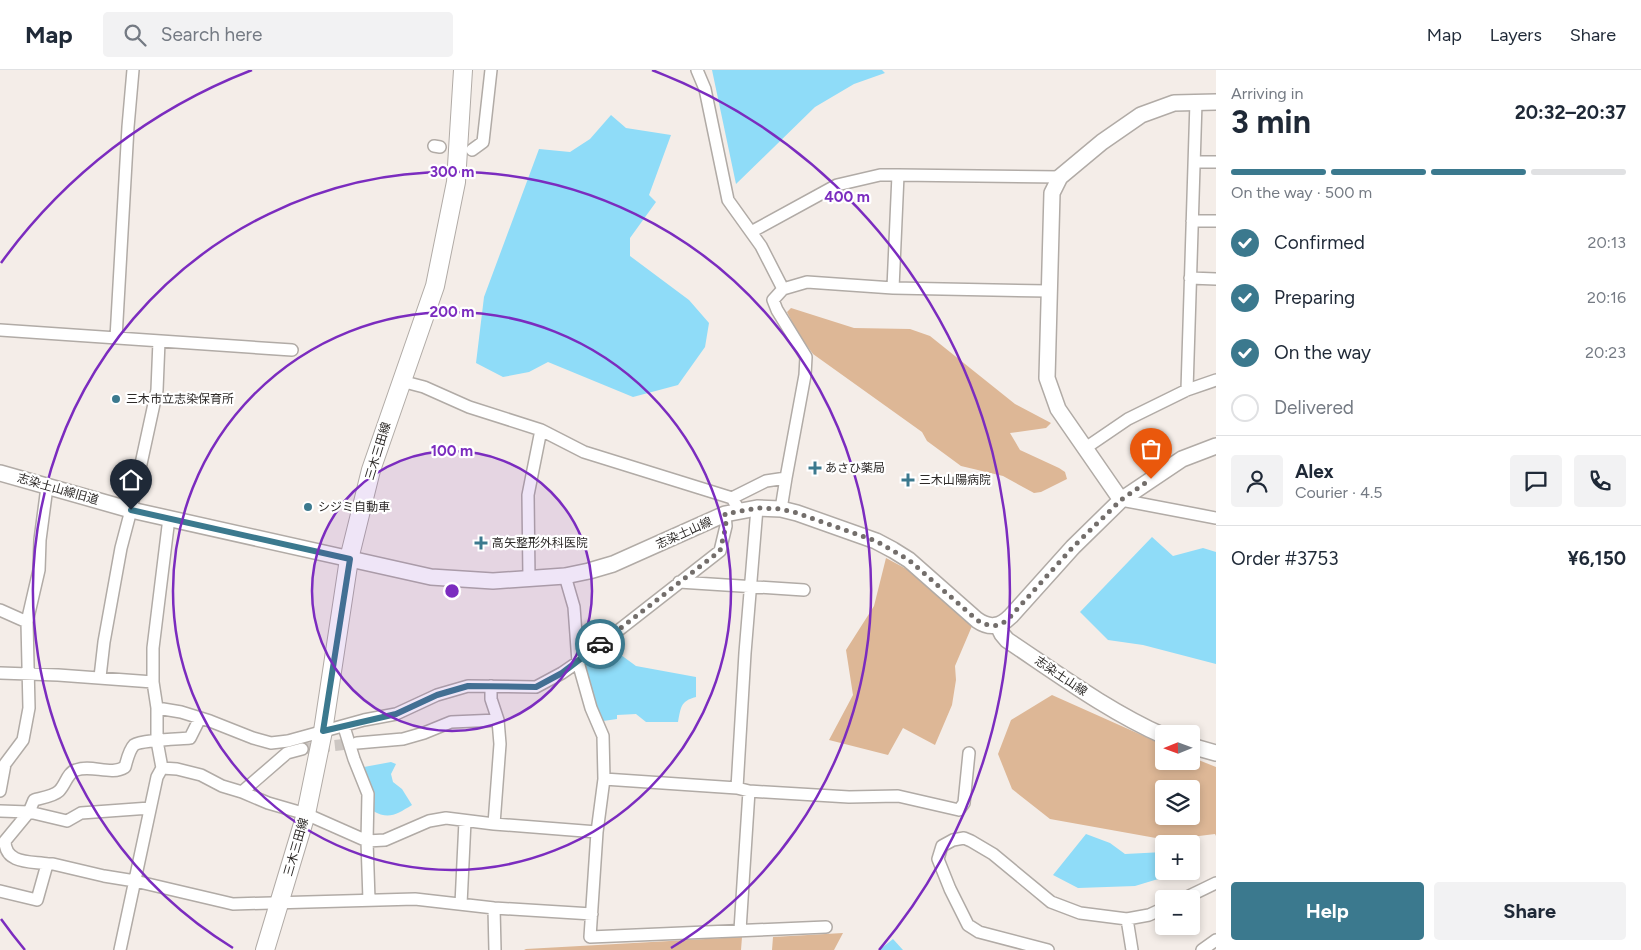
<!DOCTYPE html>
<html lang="en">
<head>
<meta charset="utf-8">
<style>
	body { margin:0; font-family:Figtree,"Noto Sans JP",sans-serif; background:#f2f2f3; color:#1f2937; height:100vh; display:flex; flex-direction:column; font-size:19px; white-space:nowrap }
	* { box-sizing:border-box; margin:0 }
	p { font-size:16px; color:#747a83 }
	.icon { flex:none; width:28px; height:28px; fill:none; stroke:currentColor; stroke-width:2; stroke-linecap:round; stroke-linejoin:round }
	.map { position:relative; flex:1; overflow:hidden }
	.side { display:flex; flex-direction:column; background:#fff; width:425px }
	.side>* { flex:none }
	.needle { width:32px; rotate:269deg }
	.controls { position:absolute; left:1155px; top:655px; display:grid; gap:10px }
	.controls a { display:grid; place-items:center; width:45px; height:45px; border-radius:5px; background:#fff; box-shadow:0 2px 8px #0003; font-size:25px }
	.pin { position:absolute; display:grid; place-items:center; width:42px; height:42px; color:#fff; margin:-51px -21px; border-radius:50% 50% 50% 0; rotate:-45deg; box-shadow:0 0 5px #0007 }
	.pin .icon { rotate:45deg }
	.courier { position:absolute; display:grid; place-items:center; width:50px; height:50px; margin:-25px; border:4px solid #3b798e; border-radius:50%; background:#fff; color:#222; box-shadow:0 1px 6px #0007 }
	.head em { font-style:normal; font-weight:700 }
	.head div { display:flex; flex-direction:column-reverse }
	.head { display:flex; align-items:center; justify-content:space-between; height:85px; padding:0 15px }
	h1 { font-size:32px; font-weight:700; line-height:38px }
	.bar { display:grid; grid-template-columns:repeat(4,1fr); gap:8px 5px; align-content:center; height:60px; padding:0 15px }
	.bar i { height:6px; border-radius:4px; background:#e0e1e3 }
	.bar .current { background:#3b798e }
	.bar p { grid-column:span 4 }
	.line { display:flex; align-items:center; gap:12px; padding:0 15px; border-top:1px solid #e0e1e3 }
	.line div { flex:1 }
	.round { display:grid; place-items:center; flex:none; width:52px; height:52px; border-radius:5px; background:#f2f2f3 }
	ol { padding:0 15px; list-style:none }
	li { display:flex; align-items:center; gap:15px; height:55px }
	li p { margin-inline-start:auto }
	li .icon { padding:5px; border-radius:50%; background:#3b798e; color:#fff; stroke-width:4 }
	li:last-child { color:#747a83 }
	li i { width:28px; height:28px; border:2px solid #e0e1e3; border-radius:50% }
	.button { display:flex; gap:10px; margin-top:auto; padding:10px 15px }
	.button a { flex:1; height:58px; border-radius:5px; background:#3b798e; color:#fff; font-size:20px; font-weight:700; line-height:58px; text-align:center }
	.button a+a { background:#f2f2f3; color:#1f2937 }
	header { display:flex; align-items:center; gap:30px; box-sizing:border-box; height:70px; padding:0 25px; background:#fff; border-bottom:1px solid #e0e1e3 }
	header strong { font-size:24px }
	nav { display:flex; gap:28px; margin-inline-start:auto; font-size:18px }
	.search { width:350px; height:45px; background:#f2f2f3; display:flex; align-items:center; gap:12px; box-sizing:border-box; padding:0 18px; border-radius:5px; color:#747a83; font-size:19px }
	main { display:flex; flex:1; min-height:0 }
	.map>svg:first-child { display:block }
	.green { fill:#ddb796; fill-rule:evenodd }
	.water { fill:#8fdcf8 }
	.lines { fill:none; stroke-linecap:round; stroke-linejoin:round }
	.street-tunnel { stroke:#ccc6c2; stroke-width:11; stroke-dasharray:11 5.5; stroke-linecap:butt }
	.street-casing { stroke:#b1aba6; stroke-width:14 }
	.secondary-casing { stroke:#b1aba6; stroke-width:18 }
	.primary-casing { stroke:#b1aba6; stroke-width:20 }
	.street { stroke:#fff; stroke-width:11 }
	.secondary { stroke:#fff; stroke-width:15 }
	.primary { stroke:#fff; stroke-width:18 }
	.done { stroke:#736e6b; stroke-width:5; stroke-dasharray:0 9 }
	.route { stroke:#3b798e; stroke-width:6 }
	.ring { fill:none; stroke:#7b2cbf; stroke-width:2.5 }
	.poi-dot { fill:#3b798e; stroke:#fff; stroke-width:2 }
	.labels { text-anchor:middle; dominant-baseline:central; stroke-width:4.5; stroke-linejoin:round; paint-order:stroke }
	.poi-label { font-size:12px; fill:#2d2a28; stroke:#fff; text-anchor:start }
	.street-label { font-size:12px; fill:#2d2a28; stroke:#fff }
	.centre { fill:#7b2cbf; stroke:#fff; stroke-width:2.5 }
	.ring-label { font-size:15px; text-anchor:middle; font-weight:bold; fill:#7b2cbf; stroke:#fff; stroke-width:4.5; stroke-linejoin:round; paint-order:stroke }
</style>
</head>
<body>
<header>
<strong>Map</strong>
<div class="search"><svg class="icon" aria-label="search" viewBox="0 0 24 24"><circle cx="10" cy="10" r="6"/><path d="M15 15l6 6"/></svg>Search here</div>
<nav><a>Map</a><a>Layers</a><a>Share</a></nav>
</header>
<main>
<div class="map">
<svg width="1216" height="880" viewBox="0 0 1216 880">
	<rect width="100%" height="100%" fill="#f4ede8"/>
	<!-- green -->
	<path class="green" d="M791 238 854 258 910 259 930 266 1015 334 1051 353 1046 358 1010 363 1020 380 1059 398 1065 402 1067 409 1041 422 1034 423 1003 406 961 396 927 371 922 362 813 284 798 264 787 242Z
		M886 488 914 503 972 556 955 596 956 610 952 635 935 675 903 658 888 685 829 670 853 625 846 580 874 536Z
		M1052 625 1164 675V691H1191V687L1216 697V766L1215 764 1167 770 1050 749 1012 719 998 684 1011 650ZM1164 719H1191V746H1164Z
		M843 863 834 880H772L773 867Z
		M742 867 741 880H524L526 879Z"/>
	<!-- water -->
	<path class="water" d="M712 0H882L885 3 854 14 815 37 736 114Z
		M611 45 626 58 671 65 649 125 656 132 630 168V186L689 230 709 253 705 277 678 315 633 327 548 292 529 302 503 307 476 293 484 227 539 79 570 82 590 69Z
		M1152 467 1173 486 1203 478 1216 482V594L1143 575 1108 570 1080 542Z
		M606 574 636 596 696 607V627C680 631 681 638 678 652H646L636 644 617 645V649L603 651 592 627 583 595Z
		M391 692 396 694 391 704 393 712 402 719 412 735C397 744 389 750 373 741V722L364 697Z
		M1086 764 1110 773 1125 784 1164 782V801H1176L1168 806 1135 816 1078 818 1053 805Z
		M893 869 903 880H879Z"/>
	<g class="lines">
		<!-- street-tunnel -->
		<path class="street-tunnel" d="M302 679 357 673"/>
		<defs>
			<path id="street" d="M697 0 705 19 728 130 761 176 783 219
				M434 76 440 77
				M472 80 483 72 491 0
				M1194 92H1216
				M1192 151H1216
				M751 162 837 115 880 105H898
				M1190 208 1216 209
				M1048 221 893 218 898 105 1060 107
				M0 260 292 280
				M116 268 128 57 133 0
				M401 311 424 317 469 337 541 360 584 382 732 428
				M1187 320 1196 32
				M1084 379 1128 349 1187 320 1216 310
				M1121 430 1216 448
				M781 439 786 408
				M739 440 732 428 766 411 786 408 805 305 806 287 777 240 773 230 783 219 807 212 893 218
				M565 506 574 537 578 592 591 638 603 666 604 709 597 762 590 867 826 857
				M529 508 528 425 541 360
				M679 512 804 520
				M0 540 27 552
				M0 603 58 605 153 612
				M100 607 104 572 121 478 131 440 157 320 159 271
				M491 616V629L498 650 500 674 494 754
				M157 638 181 642 210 651 253 668 271 673 288 671 364 650 396 644 437 625 468 616 536 617 562 603 578 592 720 481 726 456 725 444
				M344 657 354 689 368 724 367 771 369 830
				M357 673 403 669 424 663 451 652 498 650
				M162 698 177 699 201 705 222 716 242 722 268 733 306 744 367 771 385 770 429 751 446 748 494 754 597 762
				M604 709 737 718 749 721 849 727 898 726 959 740 964 733 969 683
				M737 718 745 583 757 438
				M0 721 5 694 23 670 29 638 27 552 39 500 40 470 47 417
				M242 722 287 683 302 679
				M0 741 29 742 67 751 81 743 150 738
				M48 794C33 791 5 795 5 771L29 742 34 730C41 728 54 726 59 721 66 714 67 703 76 700 92 694 111 706 125 697 127 690 129 680 134 675 141 670 179 669 190 668L200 648
				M0 821 37 830 46 798 48 794H53L104 806 135 811 233 834 415 829 494 838 592 844
				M1183 829 1216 813
				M461 834 465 751
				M494 838 495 880
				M1127 849 1132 880
				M740 860 749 721
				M120 880 157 707 162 698 157 671V638L153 612V578L169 448
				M1048 880 979 862 968 855 950 819 938 789 942 776 953 770 964 768 971 771 993 784 1051 832 1080 843 1127 849 1149 845 1164 838
				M1202 880 1216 870"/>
			<path id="secondary" d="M0 403 131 440 431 507 493 511 565 506 589 501 613 494 725 444 757 438 781 439 797 443 876 471 893 480 909 490 977 550C990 559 1000 557 1011 546L1073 477 1121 430 1182 389 1216 376
				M1121 430 1058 339 1047 308 1052 123 1060 107 1102 72 1141 45 1174 33 1216 32
				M998 556 1002 564 1007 570C1058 604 1108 641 1164 666
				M1191 676 1216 683"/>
			<path id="primary" d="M265 880 306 744 323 661 349 489 371 400 435 216 456 112 463 0"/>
		</defs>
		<!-- street casing -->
		<use href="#street" class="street-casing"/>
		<!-- secondary casing -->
		<use href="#secondary" class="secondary-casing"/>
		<!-- primary casing -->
		<use href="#primary" class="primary-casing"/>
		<!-- street -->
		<use href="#street" class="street"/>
		<!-- secondary -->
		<use href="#secondary" class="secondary"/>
		<!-- primary -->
		<use href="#primary" class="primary"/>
	</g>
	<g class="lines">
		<!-- done -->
		<path class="done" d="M600 574 720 481 726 456 725 444 757 438 781 439 797 443 876 471 909 490 977 550C990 558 1000 558 1011 546L1073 477 1121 430 1151 409"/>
		<!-- route -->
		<path class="route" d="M131 440 350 489 323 661 396 644 437 625 468 616 536 617 562 603 600 574"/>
	</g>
	<!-- distance rings -->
	<circle cx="452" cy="521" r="140" fill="#7b2cbf" fill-opacity=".12"/>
	<g class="ring">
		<circle cx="452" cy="521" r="140"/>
		<circle cx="452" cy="521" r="279"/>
		<path d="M233 878A419 419 0 1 1 671 878"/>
		<path d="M25 880A558 558 0 0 1 1 849M1 193A558 558 0 0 1 252 0M652 0A558 558 0 0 1 879 880"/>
	</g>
	<!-- markers -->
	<g class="poi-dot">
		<circle cx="116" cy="329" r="5"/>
		<path d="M812.5 390.5h5v5h5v5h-5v5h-5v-5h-5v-5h5z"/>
		<path d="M905.5 402.5h5v5h5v5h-5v5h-5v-5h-5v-5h5z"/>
		<circle cx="308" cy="437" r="5"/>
		<path d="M478.5 465.5h5v5h5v5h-5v5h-5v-5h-5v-5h5z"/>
	</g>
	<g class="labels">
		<!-- poi labels -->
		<g class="poi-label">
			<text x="126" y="329">三木市立志染保育所</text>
			<text x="825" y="398">あさひ薬局</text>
			<text x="919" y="410">三木山陽病院</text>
			<text x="318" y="437">シジミ自動車</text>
			<text x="492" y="473">高矢整形外科医院</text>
		</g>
		<!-- street labels -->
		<g class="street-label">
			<text transform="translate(378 381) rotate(-73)">三木三田線</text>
			<text transform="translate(58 419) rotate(16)">志染土山線旧道</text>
			<text transform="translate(684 463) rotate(-24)">志染土山線</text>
			<text transform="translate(1061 606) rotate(34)">志染土山線</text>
			<text transform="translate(296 777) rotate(-74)">三木三田線</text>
		</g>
	</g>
	<circle cx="452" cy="521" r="8" class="centre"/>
	<g class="ring-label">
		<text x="452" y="107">300 m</text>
		<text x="847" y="132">400 m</text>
		<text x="452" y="247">200 m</text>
		<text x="452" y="386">100 m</text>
	</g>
</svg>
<div class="controls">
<a><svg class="needle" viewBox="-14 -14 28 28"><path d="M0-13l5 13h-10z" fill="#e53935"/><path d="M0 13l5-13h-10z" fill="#747a83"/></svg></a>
<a><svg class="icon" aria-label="layers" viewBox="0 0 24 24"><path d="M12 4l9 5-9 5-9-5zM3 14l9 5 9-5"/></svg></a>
<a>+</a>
<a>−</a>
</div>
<div class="pin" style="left:1151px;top:409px;background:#ea580c"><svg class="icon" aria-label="bag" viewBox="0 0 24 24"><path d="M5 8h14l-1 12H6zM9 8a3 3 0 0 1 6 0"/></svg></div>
<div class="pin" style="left:131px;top:440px;background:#1f2937"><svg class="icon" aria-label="home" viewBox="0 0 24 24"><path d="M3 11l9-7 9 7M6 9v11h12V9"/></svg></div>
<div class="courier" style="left:600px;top:574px"><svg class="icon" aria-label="car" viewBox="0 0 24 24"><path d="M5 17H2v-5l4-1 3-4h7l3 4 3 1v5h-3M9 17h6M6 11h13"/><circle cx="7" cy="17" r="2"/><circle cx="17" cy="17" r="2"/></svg></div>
</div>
<section class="side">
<div class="head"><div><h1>3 min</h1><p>Arriving in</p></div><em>20:32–20:37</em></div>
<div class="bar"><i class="current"></i><i class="current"></i><i class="current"></i><i></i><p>On the way · 500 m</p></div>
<ol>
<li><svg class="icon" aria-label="check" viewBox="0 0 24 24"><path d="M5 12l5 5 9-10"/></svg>Confirmed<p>20:13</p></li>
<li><svg class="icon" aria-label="check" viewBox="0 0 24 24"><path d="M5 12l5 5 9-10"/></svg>Preparing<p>20:16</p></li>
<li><svg class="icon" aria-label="check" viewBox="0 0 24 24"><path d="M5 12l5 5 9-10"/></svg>On the way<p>20:23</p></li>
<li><i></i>Delivered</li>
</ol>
<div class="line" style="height:90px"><a class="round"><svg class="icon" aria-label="person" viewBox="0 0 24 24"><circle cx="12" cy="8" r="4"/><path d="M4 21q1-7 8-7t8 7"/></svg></a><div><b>Alex</b><p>Courier · 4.5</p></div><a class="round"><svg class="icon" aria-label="chat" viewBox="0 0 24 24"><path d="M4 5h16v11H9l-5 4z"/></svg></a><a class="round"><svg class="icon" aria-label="phone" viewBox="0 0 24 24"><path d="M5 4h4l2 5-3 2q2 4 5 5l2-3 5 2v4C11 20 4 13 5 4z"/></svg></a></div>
<div class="line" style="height:65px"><div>Order #3753</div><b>¥6,150</b></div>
<div class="button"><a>Help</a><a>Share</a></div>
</section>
</main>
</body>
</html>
